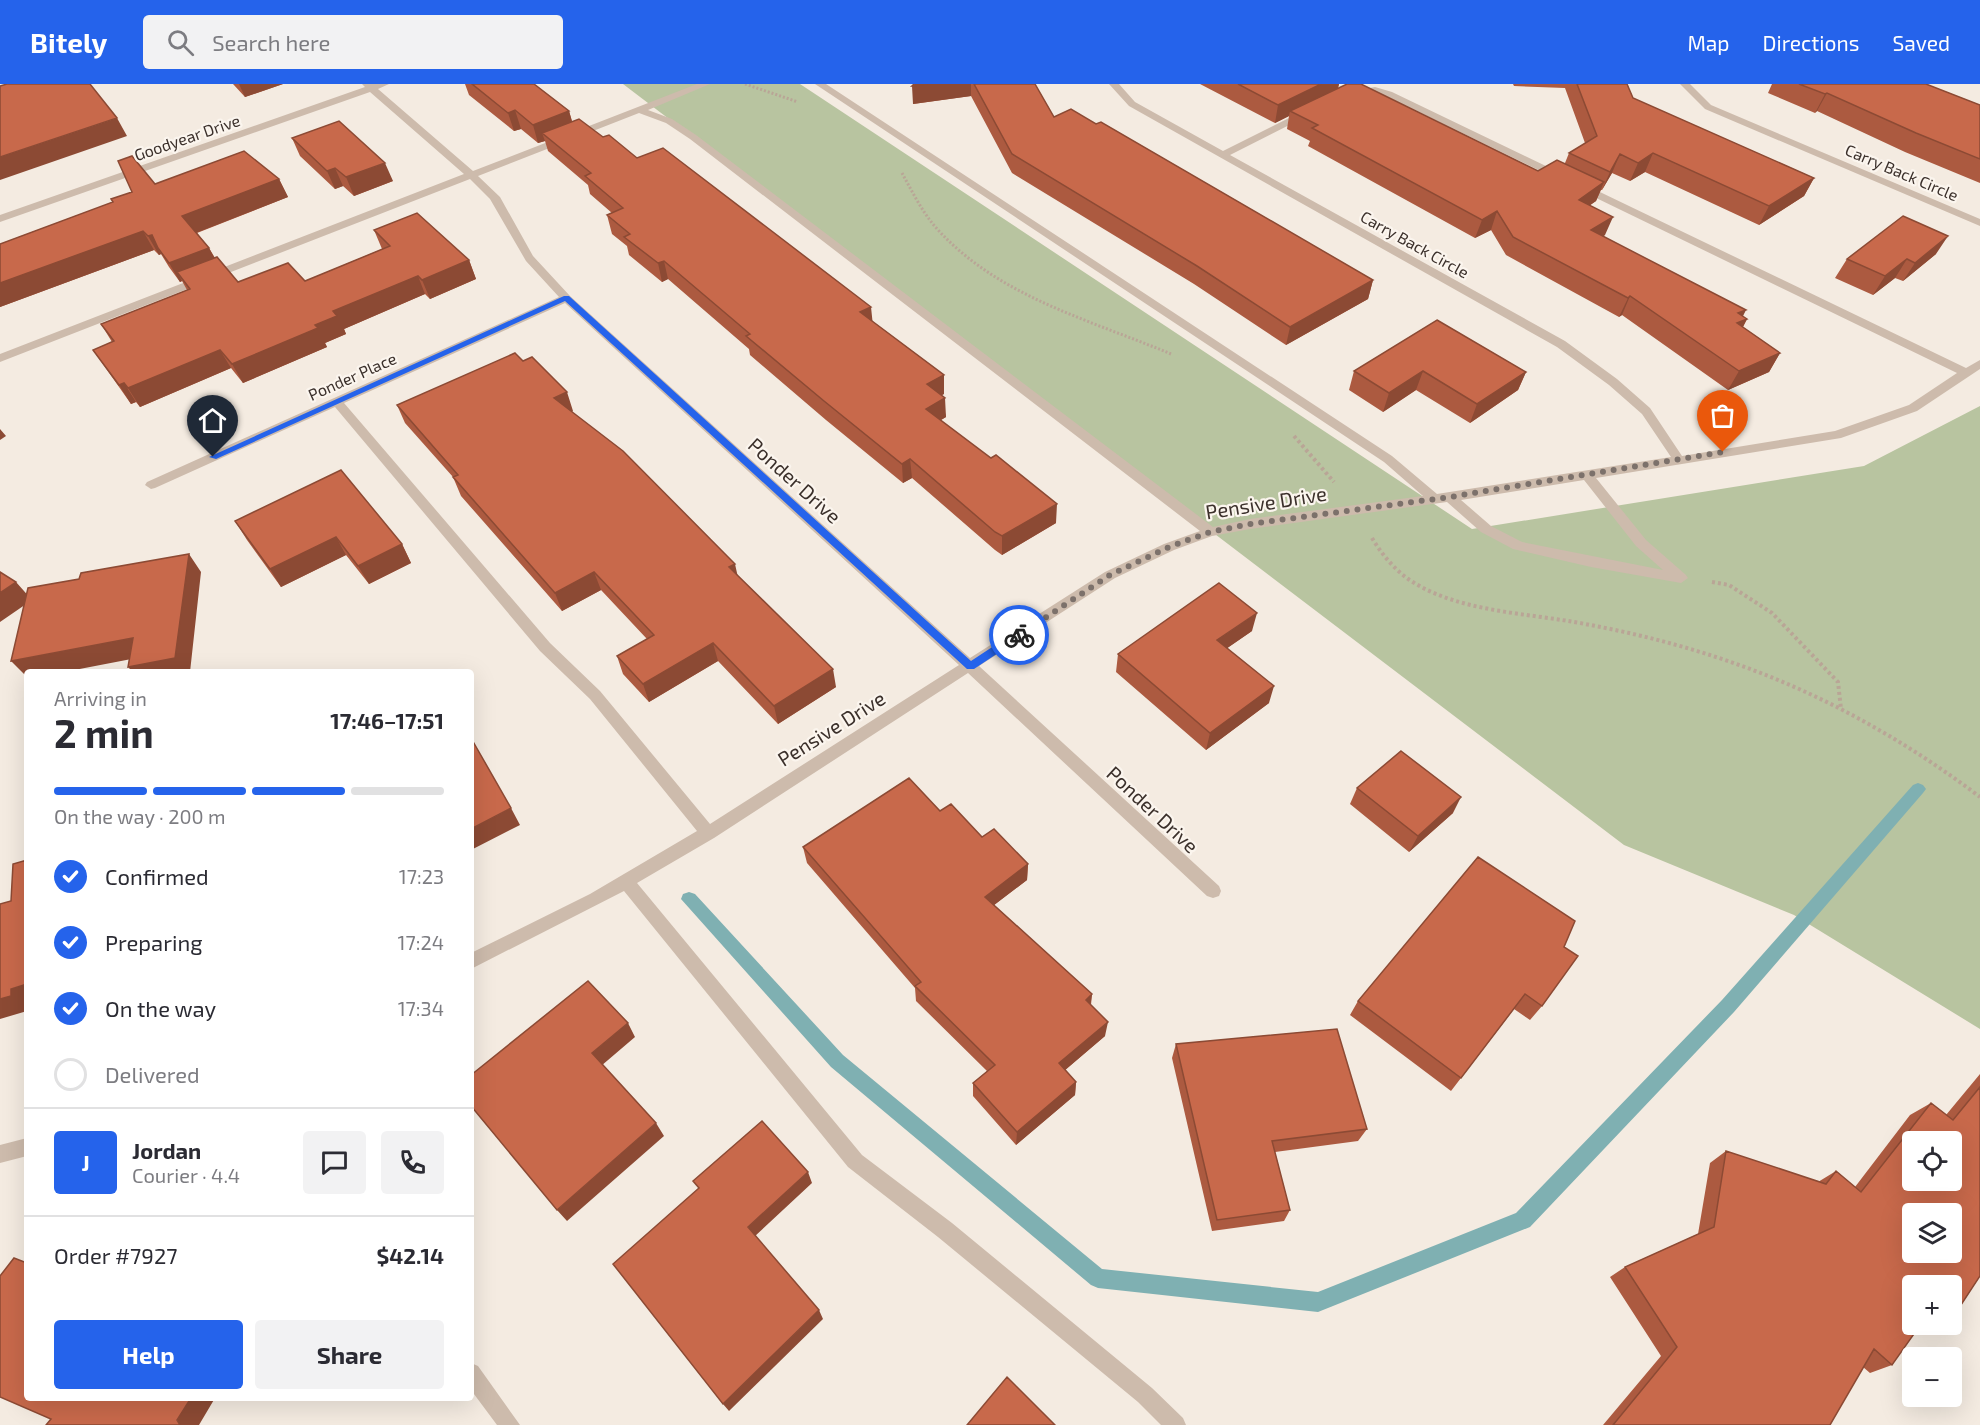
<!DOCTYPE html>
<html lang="en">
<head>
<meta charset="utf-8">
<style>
	body { margin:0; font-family:"Exo 2",sans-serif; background:#f2f2f3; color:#2b2b33; height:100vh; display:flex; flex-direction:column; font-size:22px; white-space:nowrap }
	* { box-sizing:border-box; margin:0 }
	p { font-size:20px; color:#7c7c81 }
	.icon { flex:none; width:33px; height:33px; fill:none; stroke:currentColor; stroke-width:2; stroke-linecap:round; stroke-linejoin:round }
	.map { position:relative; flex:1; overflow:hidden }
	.panel { position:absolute; left:24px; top:585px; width:450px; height:732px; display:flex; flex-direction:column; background:#fff; border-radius:6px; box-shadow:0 6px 24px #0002 }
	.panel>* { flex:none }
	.fabs { position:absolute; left:1902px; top:1047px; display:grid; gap:12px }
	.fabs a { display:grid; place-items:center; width:60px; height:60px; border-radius:6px; background:#fff; box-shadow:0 6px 24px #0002; font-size:30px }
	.pin { position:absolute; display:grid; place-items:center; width:51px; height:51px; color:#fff; margin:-62px -26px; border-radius:50% 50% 50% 0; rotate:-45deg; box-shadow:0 0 6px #0007 }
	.pin .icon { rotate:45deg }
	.courier { position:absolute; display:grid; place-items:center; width:60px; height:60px; margin:-30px; border:4px solid #2563eb; border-radius:50%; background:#fff; color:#222; box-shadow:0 2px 8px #0007 }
	.overview em { font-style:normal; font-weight:700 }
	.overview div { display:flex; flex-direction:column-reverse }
	.overview { display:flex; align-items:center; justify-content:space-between; height:102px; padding:0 30px }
	h1 { font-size:39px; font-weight:700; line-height:45px }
	.bar { display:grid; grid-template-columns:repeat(4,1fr); gap:9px 6px; align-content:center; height:72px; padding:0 30px }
	.bar i { height:8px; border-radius:4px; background:#e1e1e2 }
	.bar .active { background:#2563eb }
	.bar p { grid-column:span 4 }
	.line { display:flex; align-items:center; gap:15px; padding:0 30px; border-top:2px solid #e1e1e2 }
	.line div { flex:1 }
	.round { display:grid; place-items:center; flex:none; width:63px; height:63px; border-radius:6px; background:#f2f2f3 }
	ol { padding:0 30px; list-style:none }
	li { display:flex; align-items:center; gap:18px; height:66px }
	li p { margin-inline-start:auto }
	li .icon { padding:6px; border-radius:50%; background:#2563eb; color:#fff; stroke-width:4 }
	li:last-child { color:#7c7c81 }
	li i { width:33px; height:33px; border:3px solid #e1e1e2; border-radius:50% }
	.cta { display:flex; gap:12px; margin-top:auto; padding:12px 30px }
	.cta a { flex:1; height:69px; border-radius:6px; background:#2563eb; color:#fff; font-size:24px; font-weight:700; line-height:69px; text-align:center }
	.cta a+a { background:#f2f2f3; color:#2b2b33 }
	header { display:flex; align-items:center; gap:36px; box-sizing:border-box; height:84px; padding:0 30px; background:#2563eb; color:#fff }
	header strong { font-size:28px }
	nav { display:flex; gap:33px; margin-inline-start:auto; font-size:21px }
	.search { width:420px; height:54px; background:#f2f2f3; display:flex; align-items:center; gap:15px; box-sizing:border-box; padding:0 21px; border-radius:6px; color:#7c7c81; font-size:22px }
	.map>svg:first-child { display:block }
	.green { fill:#b8c4a0 }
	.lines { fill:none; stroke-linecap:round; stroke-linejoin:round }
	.stream { fill:#7fb0b2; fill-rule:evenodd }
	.path-far1 { stroke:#b9a596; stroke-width:3; stroke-dasharray:2 2; stroke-linecap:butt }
	.path { stroke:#b9a596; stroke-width:4; stroke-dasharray:3 3; stroke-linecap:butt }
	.minor { fill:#cdbbac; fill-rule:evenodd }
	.wall { fill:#ac5a40 }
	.shaded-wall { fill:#8c4a34 }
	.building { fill:#c8694b; stroke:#8c4a34; stroke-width:1.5; fill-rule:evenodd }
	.route { fill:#2563eb }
	.done { stroke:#7c716b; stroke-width:6; stroke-dasharray:0 10.8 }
	.labels { text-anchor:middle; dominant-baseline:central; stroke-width:4.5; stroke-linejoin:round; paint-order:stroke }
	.far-street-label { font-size:16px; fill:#3b302b; stroke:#fbf5ee }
	.street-label { font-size:20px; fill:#3b302b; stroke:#fbf5ee }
</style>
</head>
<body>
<header>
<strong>Bitely</strong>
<div class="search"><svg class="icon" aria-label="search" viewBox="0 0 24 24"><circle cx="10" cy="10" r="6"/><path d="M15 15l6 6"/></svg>Search here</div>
<nav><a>Map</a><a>Directions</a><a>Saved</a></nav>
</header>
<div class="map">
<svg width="1980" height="1341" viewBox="0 0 1980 1341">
	<rect width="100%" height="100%" fill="#f4ebe1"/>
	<!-- green -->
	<path class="green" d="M623 0H800L1472 445 1864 382 1980 322V945L1794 831 1624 761Z"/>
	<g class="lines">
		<!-- stream -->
		<path class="stream" d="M1918 699 1923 701 1926 705 1923 709 1734 928 1530 1143 1318 1228 1098 1204 1091 1201 831 983 681 815 683 810 689 808 695 810 843 971 1102 1185 1318 1208 1516 1129 1722 916 1913 701Z"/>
		<!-- path-far1 -->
		<path class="path-far1" d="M745 0 798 18
			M902 89C913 109 923 130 939 147 1000 213 1090 236 1171 270"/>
		<!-- path -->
		<path class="path" d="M1294 352 1334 398
			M1372 454C1383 472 1397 489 1416 500 1462 527 1523 529 1574 538 1631 548 1687 562 1742 582 1828 613 1907 658 1980 713
			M1712 498 1729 501 1772 529 1838 598 1841 625"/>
		<!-- minor -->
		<path class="minor" d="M362 0H389L378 5 473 87 697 0H710L648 26 672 35 696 51 1213 443 1250 435 1423 412 1384 378 815 0H826L1392 372 1437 410 1671 373 1642 330 1609 301 1557 263 1129 22 1109 0H1119L1135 18 1223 67 1303 27H1309V31L1230 71 1565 257 1617 295 1650 324 1682 372 1835 347 1909 321 1957 289 1386 12C1374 9 1364 12 1353 11V7L1375 3 1392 8 1966 284 1980 276V285L1917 327 1841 354 1596 394 1646 456 1686 491 1688 494 1681 499 1591 483 1513 465 1481 448 1447 418 1250 445 1212 452 1174 466 1115 494 979 582 1219 802 1221 807 1219 812 1213 814 1207 812 968 589 714 754 637 799 862 1071 952 1139 1152 1304 1183 1334 1186 1341H1161L1138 1318 938 1153 848 1083 624 807 471 885V869L590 810 697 747 590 615 540 567 335 323 155 404 151 405 145 401 147 398 559 213 526 177 490 115 470 95 0 278V270L464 90 370 8 0 138V131L365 3ZM639 29 666 39 690 55 1200 447 1164 460 1105 488 970 574 570 212 533 172 500 113 478 92ZM565 219 959 581 710 740 600 607 550 559 344 319ZM1584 396 1636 462 1663 486 1522 458 1491 442 1461 416Z
			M1680 0H1690L1711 21 1980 135V142L1705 25Z
			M27 1054V1072L0 1079V1061Z
			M471 1279 478 1282 520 1341H497L471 1306Z"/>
	</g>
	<!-- wall -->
	<path class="wall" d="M233 0H283L245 13Z
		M465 0H534L569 27 572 37 603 53 637 74 872 237 944 291V310L941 311 946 333 941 336 1056 439 1002 471 995 466 912 394 903 399 826 336 750 271 749 265 668 195 662 198 629 171 627 162 612 150 607 131 612 129 590 110 588 101 548 67 545 57 538 59 521 45 514 47 469 11Z
		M914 0H1035L1054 33 1096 40 1373 196 1368 215 1286 261 1194 200 1012 89 971 12 913 20Z
		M1200 0H1339L1338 4 1538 87 1565 79 1569 69 1585 59 1565 4 1514 2 1513 0H1627L1633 14 1814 94 1804 112 1759 141 1645 88 1630 97 1612 89 1602 106H1601L1596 117 1590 121 1605 151 1603 152 1747 235 1743 243 1780 269 1769 288 1728 306 1622 231 1619 233 1506 171 1491 146 1475 154 1308 62 1310 57 1287 45 1289 32 1275 39Z
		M1772 0H1926L1980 21V99L1905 68 1817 27 1815 29 1768 9Z
		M292 54 393 97 354 112 343 102 335 105 300 72Z
		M279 95 288 113 197 149 209 164 215 174 238 198 305 197 382 165 374 146 469 176 476 195 430 215 425 210 344 245 346 250 325 259 327 263 243 299 231 284 140 323 136 318 131 320 93 266 112 258 101 240 187 206 182 197 180 198 169 183 161 170 159 171 154 166 0 223V160L113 118 155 100Z
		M1936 170 1903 197 1895 194 1873 211 1835 194 1847 175Z
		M1354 287 1526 288 1518 306 1470 339 1416 306 1383 328 1349 306Z
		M397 321 573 327 571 328 737 492 836 603 778 640 718 577 649 618 623 590 617 572 647 555 601 506 562 527 461 412 453 393 405 339Z
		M235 437 402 460 411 479 369 500 346 471 281 503 247 456Z
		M1252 547 1227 564 1269 619 1206 666 1116 588 1118 570Z
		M1357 704 1453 729 1409 768 1350 720Z
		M982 753 1028 780 1027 796 994 821 1092 910 1091 921 1105 952 1065 986 1076 998 1075 1011 1016 1061 973 1012V999L987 987 916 917 915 904 807 779 803 763Z
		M1564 863 1542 922 1530 936 1514 925 1451 1007 1350 931 1358 917Z
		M1176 960 1367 1045 1358 1057 1275 1068 1290 1126 1284 1137 1212 1147 1172 974Z
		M1980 990V1192L1959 1224 1952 1227V1202H1912L1892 1281 1870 1289 1863 1283 1830 1341H1603L1661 1272 1610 1193 1625 1183 1698 1150 1710 1079 1726 1067 1818 1098 1836 1087 1855 1103 1910 1031 1931 1019 1946 1031Z"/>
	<!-- shaded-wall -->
	<path class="shaded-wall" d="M239 0H283L245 13Z
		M927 0H971V12L913 20 912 2Z
		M1321 0H1339L1337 8 1290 27 1289 32 1275 39 1278 21Z
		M1827 9 1817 27 1815 29 1825 10Z
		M515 26 521 45 514 47 508 29Z
		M569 27 574 45 542 49 545 57 538 59 533 41Z
		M117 34 127 52 0 96V73Z
		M1653 69 1645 88 1630 97 1638 79Z
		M1620 70 1612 89 1602 106 1610 88Z
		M385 79 393 97 354 112 346 93Z
		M335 84 343 102 335 105 327 87Z
		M1814 94 1804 112 1759 141 1769 122Z
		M279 95 288 113 193 150 182 132Z
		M1604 98 1596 117 1572 134 1579 116Z
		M1497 127 1491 146 1475 154 1482 136Z
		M1613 133 1605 151 1583 165 1591 146Z
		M143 147 154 166 0 223V199Z
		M152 151 158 164 161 170 159 171 148 152Z
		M1948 152 1936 170 1903 197 1915 179Z
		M209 164 219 182 177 188 182 197 180 198 169 179Z
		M1907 175 1895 194 1873 211 1885 192Z
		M469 176 476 195 430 215 422 196Z
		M664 177 668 195 662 198 658 179Z
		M418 192 425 210 344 245 346 250 325 259 327 263 243 299 232 280 315 241 333 227Z
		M1373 196 1368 215 1286 261 1290 243Z
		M1630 212 1622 231 1619 233 1628 214Z
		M871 223 873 242 860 228Z
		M1746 226 1740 238 1747 235 1737 254 1738 229Z
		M220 266 231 284 140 323 128 304Z
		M1780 269 1769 288 1728 306 1739 287Z
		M1423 287 1416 306 1383 328 1389 309Z
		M1526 288 1518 306 1470 339 1477 320Z
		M944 291V310L927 319V300Z
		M124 299 136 318 131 320 119 301Z
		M567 308 573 327 560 333 554 314Z
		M945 314 946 333 927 344 926 325Z
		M0 345 6 352 0 356Z
		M910 375 912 394 903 399 902 380Z
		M1057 420 1056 439 1002 471V452Z
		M336 453 346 471 281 503 270 485Z
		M402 460 411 479 369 500 358 482Z
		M189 470 201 488 190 588H133L128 583Z
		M735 480 739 498 729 483Z
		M594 488 601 506 562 527 555 509Z
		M16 498 32 516 0 538V509Z
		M1257 529 1252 547 1213 574 1217 556Z
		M133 554 147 572 64 588H27V593L11 577Z
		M713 559 718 577 649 618 643 600Z
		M833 585 836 603 778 640 774 622Z
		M1274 602 1269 619 1206 666 1210 649Z
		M1461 713 1453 729 1409 768 1418 752Z
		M511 724 520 741 471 766V745Z
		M1028 780 1027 796 985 828V813Z
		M27 900V927L0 935V915L11 905Z
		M1092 910 1090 924 1086 916Z
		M1108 938 1105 952 1057 993 1059 979Z
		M628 939 635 953 601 982 592 969Z
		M1076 998 1075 1011 1016 1061 1017 1048Z
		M656 1039 664 1052 567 1137 557 1126Z
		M808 1088 812 1099 754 1153 748 1143Z
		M819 1226 823 1235 729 1327 723 1320Z
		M191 1314H215L199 1341H180L177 1336Z"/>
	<!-- building -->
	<path class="building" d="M7 0H90L117 34 0 73V2Z
		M472 0H534L569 27 533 41 515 26 508 29Z
		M914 0H927L912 2Z
		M974 0H1035L1054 33 1071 25 1096 40 1101 38 1373 196 1290 243 1197 182 1012 70Z
		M1238 0H1321L1278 21Z
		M1347 0H1361L1538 87 1557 76 1604 98 1579 116 1613 133 1591 146 1746 226 1738 229 1747 235 1737 239 1780 269 1739 287 1630 212 1628 214 1513 153 1497 127 1482 136 1312 44 1318 41 1290 27Z
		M1577 0H1627L1633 14 1814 94 1769 122 1653 69 1638 79 1620 70 1610 88 1569 69 1597 52Z
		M1799 0H1926L1980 21V75L1916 49 1827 9 1825 10Z
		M579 35 603 53 609 51 637 74 663 64 871 223 860 228 944 291 927 300 945 314 926 325 991 374 996 371 1057 420 1002 452 995 448 910 375 902 380 824 317 746 252 750 250 664 177 658 179 624 153 630 150 607 131 623 124 585 92 591 89 542 49Z
		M339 37 385 79 346 93 335 84 327 87 292 54Z
		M244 67 279 95 182 132 209 164 169 179 158 164 152 151 148 152 143 147 0 199V160L113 118 111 115 132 108 118 77 132 72 155 100Z
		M417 129 469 176 422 196 418 192 333 227 337 232 315 241 318 244 232 280 220 266 128 304 124 299 119 301 93 266 114 257 101 240 190 205 177 188 217 173 238 198 288 179 305 197 390 162 374 146Z
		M1903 132 1948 152 1915 179 1907 175 1885 192 1847 175Z
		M1437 236 1526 288 1477 320 1423 287 1389 309 1354 287Z
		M515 269 523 277 532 273 567 308 554 314 623 367 735 480 729 483 833 585 774 622 713 559 643 600 617 572 654 551 594 488 555 509 453 393 458 391 397 321Z
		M341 386 402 460 358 482 336 453 270 485 235 437Z
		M189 470 175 574 128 583 133 554 11 577 28 504 79 495 81 489Z
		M0 488 16 498 0 509Z
		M1219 499 1257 529 1217 556 1274 602 1210 649 1118 570Z
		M471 654 511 724 471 745Z
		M1401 667 1461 713 1418 752 1357 704Z
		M909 694 940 727 951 720 982 753 994 745 1028 780 985 813 1092 910 1086 916 1108 938 1059 979 1076 998 1017 1048 973 999 995 981 915 902 921 898 803 763Z
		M1478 773 1575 837 1564 863 1578 872 1542 922 1525 910 1461 994 1358 917Z
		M27 776V900L11 905V912L0 915V820L11 817 13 780Z
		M588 897 628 939 592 969 656 1039 557 1126 471 1022V991Z
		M1337 945 1367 1045 1272 1057 1290 1126 1217 1136 1176 960Z
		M1980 1003V1192L1959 1224 1952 1218V1202H1912V1240H1921L1892 1281 1874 1265 1830 1341H1613L1677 1263 1625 1183 1714 1143 1726 1067 1826 1100 1836 1087 1861 1108 1931 1019 1953 1036ZM1912 1058H1952V1096H1912ZM1912 1130H1952V1168H1912Z
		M762 1037 808 1088 748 1143 819 1226 723 1320 613 1180 699 1104 693 1097Z
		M14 1174 27 1179V1314H191L177 1336 180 1341H46L51 1335 0 1313V1192Z
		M1007 1293 1055 1341H967Z"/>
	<!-- route -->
	<path class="route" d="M564 212H569L971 577 1015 548H1022V553L974 585H967L565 217 216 375 209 373Z"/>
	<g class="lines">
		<!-- done -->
		<path class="done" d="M1019 551 1110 491 1169 463 1210 448 1250 440 1450 413 1723 368"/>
	</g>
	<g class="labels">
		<!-- far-street labels -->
		<g class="far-street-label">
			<text transform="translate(187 53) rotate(-19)">Goodyear Drive</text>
			<text transform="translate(1902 88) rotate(23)">Carry Back Circle</text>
			<text transform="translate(1415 160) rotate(29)">Carry Back Circle</text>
			<text transform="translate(352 292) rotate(-24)">Ponder Place</text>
		</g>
		<!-- street labels -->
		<g class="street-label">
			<text transform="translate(795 396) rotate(42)">Ponder Drive</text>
			<text transform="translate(1266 418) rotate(-9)">Pensive Drive</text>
			<text transform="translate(831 644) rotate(-32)">Pensive Drive</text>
			<text transform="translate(1153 725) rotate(43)">Ponder Drive</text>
		</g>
	</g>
</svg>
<div class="fabs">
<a><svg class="icon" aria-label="locate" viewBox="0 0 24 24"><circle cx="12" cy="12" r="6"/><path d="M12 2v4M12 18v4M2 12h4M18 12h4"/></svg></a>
<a><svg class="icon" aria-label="layers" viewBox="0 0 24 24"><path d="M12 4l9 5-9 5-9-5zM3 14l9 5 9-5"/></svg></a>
<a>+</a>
<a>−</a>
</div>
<div class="pin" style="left:1723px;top:368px;background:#ea580c"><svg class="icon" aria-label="bag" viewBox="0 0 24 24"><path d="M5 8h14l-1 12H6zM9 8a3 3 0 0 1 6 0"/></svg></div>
<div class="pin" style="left:213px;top:373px;background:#1f2937"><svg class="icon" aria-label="home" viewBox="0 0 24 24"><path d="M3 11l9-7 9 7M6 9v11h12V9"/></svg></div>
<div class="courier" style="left:1019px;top:551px"><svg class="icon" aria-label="bike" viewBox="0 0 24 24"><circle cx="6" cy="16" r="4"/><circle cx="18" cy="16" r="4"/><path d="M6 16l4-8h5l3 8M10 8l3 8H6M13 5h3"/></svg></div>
<section class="panel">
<div class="overview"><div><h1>2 min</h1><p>Arriving in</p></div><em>17:46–17:51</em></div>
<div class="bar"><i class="active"></i><i class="active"></i><i class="active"></i><i></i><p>On the way · 200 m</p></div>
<ol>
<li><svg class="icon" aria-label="check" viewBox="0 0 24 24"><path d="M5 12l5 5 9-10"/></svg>Confirmed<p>17:23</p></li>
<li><svg class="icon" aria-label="check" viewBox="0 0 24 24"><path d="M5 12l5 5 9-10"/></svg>Preparing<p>17:24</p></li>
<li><svg class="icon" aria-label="check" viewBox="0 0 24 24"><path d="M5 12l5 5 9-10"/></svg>On the way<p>17:34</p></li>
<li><i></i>Delivered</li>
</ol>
<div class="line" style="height:108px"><b class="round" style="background:#2563eb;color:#fff">J</b><div><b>Jordan</b><p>Courier · 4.4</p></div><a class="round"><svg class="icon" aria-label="chat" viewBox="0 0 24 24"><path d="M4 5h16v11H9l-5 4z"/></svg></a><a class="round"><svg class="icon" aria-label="phone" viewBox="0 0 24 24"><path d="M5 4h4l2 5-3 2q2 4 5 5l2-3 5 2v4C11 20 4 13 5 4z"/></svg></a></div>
<div class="line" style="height:78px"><div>Order #7927</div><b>$42.14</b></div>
<div class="cta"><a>Help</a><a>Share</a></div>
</section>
</div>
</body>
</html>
